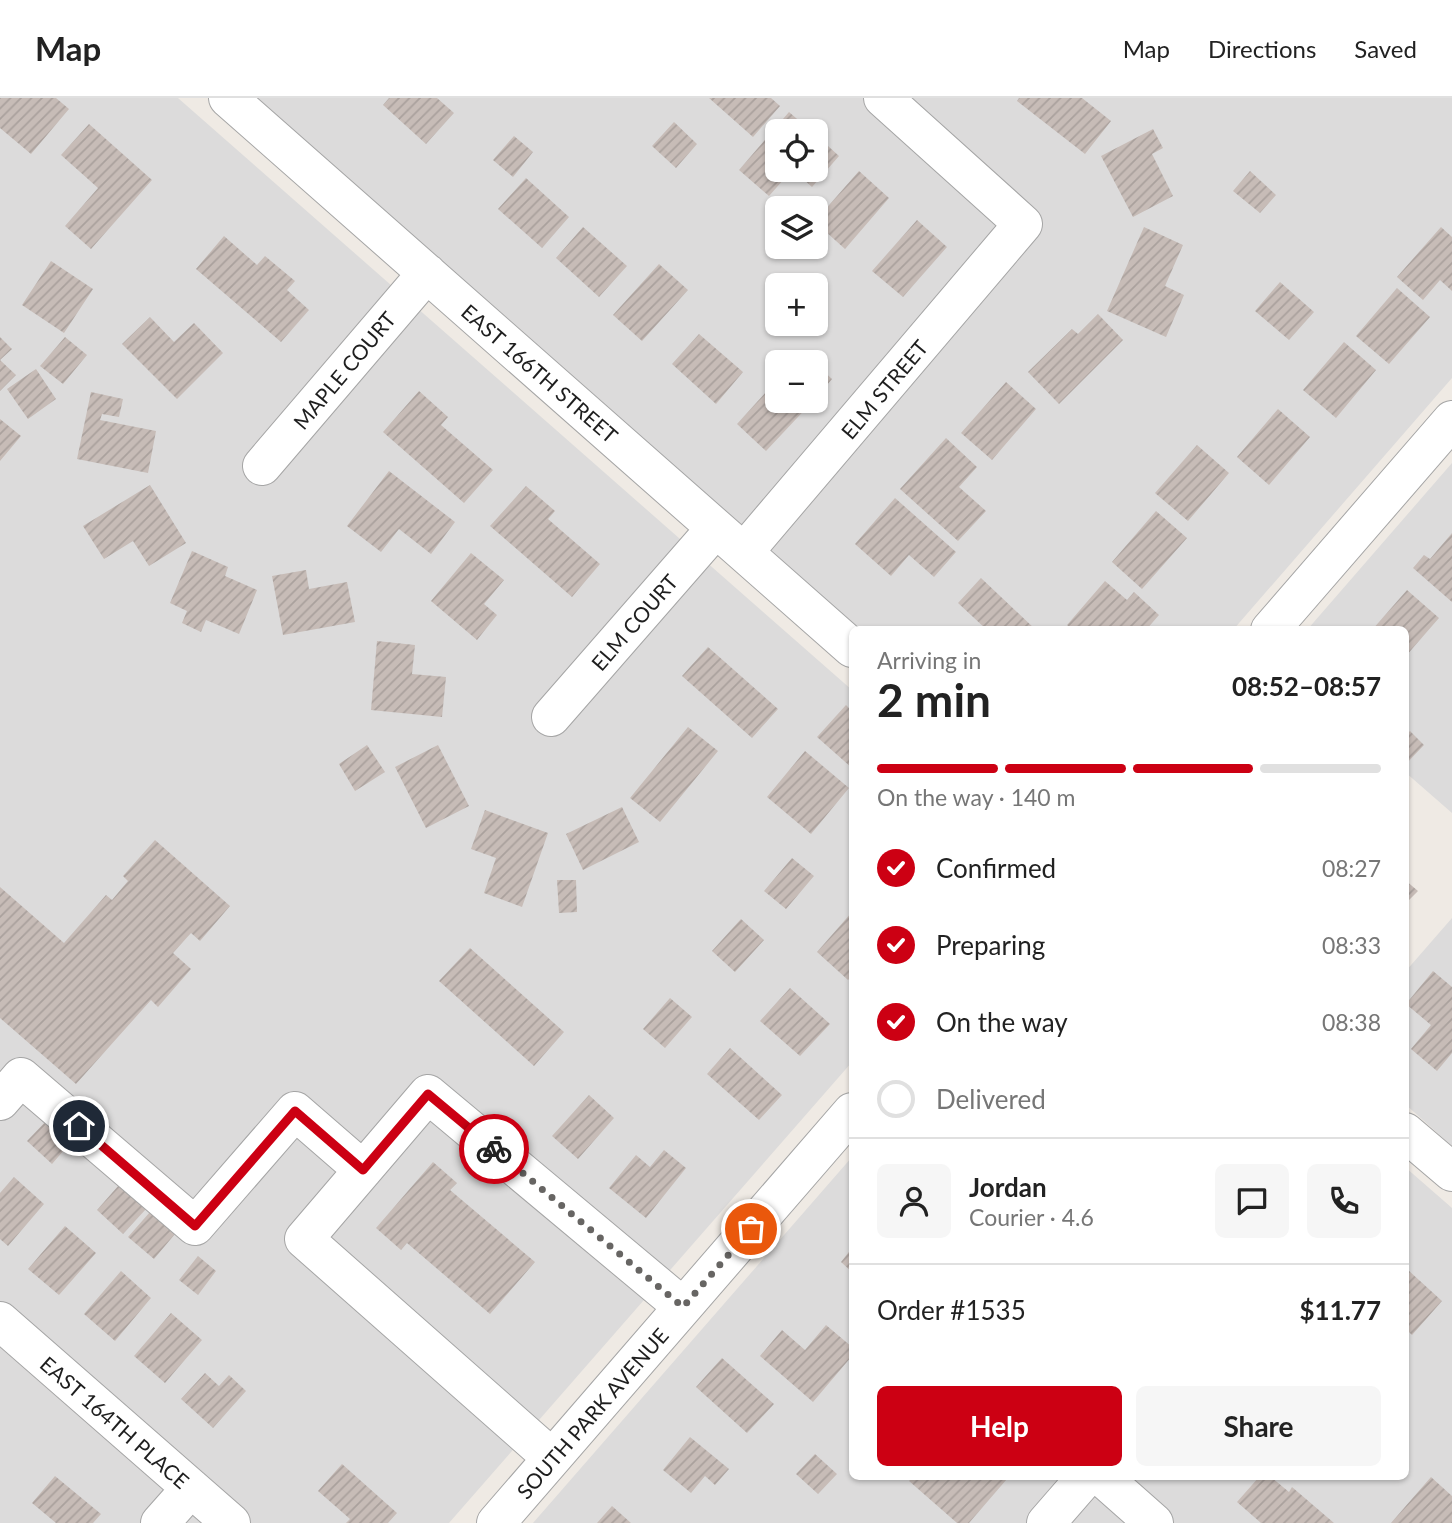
<!DOCTYPE html>
<html lang="en">
<head>
<meta charset="utf-8">
<style>
	body { margin:0; font-family:Lato,sans-serif; background:#f6f6f6; color:#222; height:100vh; display:flex; flex-direction:column; font-size:26px; white-space:nowrap }
	* { box-sizing:border-box; margin:0 }
	p { font-size:23px; color:#767676 }
	.icon { flex:none; width:38px; height:38px; fill:none; stroke:currentColor; stroke-width:2; stroke-linecap:round; stroke-linejoin:round }
	.map { position:relative; flex:1; overflow:hidden }
	.panel { position:absolute; left:849px; top:528px; width:560px; height:854px; display:flex; flex-direction:column; background:#fff; border-radius:10px; box-shadow:0 2px 5px #0004 }
	.panel>* { flex:none }
	.buttons { position:absolute; left:765px; top:21px; display:grid; gap:14px }
	.buttons a { display:grid; place-items:center; width:63px; height:63px; border-radius:10px; background:#fff; box-shadow:0 2px 5px #0004; font-size:35px }
	.pin { position:absolute; display:grid; place-items:center; width:60px; height:60px; color:#fff; margin:-30px; border:4px solid #fff; border-radius:50%; box-shadow:0 2px 7px #0007 }
	.courier { position:absolute; display:grid; place-items:center; width:70px; height:70px; margin:-35px; border:5px solid #cc0013; border-radius:50%; background:#fff; color:#222; box-shadow:0 2px 9px #0007 }
	.overview em { font-style:normal; font-weight:700 }
	.overview div { display:flex; flex-direction:column-reverse }
	.overview { display:flex; align-items:center; justify-content:space-between; height:119px; padding:0 28px }
	h1 { font-size:46px; font-weight:700; line-height:52px }
	.bar { display:grid; grid-template-columns:repeat(4,1fr); gap:10px 7px; align-content:center; height:84px; padding:0 28px }
	.bar i { height:9px; border-radius:5px; background:#e0e0e0 }
	.bar .on { background:#cc0013 }
	.bar p { grid-column:span 4 }
	.line { display:flex; align-items:center; gap:18px; padding:0 28px; border-top:2px solid #e0e0e0 }
	.line div { flex:1 }
	.round { display:grid; place-items:center; flex:none; width:74px; height:74px; border-radius:10px; background:#f6f6f6 }
	ol { padding:0 28px; list-style:none }
	li { display:flex; align-items:center; gap:21px; height:77px }
	li p { margin-inline-start:auto }
	li .icon { padding:7px; border-radius:50%; background:#cc0013; color:#fff; stroke-width:4 }
	li:last-child { color:#767676 }
	li i { width:38px; height:38px; border:4px solid #e0e0e0; border-radius:50% }
	.button { display:flex; gap:14px; margin-top:auto; padding:14px 28px }
	.button a { flex:1; height:80px; border-radius:10px; background:#cc0013; color:#fff; font-size:28px; font-weight:700; line-height:80px; text-align:center }
	.button a+a { background:#f6f6f6; color:#222 }
	header { display:flex; align-items:center; gap:42px; box-sizing:border-box; height:98px; padding:0 35px; background:#fff; border-bottom:2px solid #e0e0e0 }
	header strong { font-size:33px }
	nav { display:flex; gap:38px; margin-inline-start:auto; font-size:24px }
	.map>svg:first-child { display:block }
	.residential { fill:#dcdbdb; fill-rule:evenodd }
	.building { fill:url(#building-hatch) }
	.lines { fill:none; stroke-linecap:round; stroke-linejoin:round }
	.minor-casing { stroke:#a5a5a5; stroke-width:40 }
	.minor { stroke:#fff; stroke-width:38 }
	.done { stroke:#676563; stroke-width:7; stroke-dasharray:0 12.6 }
	.route { stroke:#cc0013; stroke-width:9 }
	.labels { text-anchor:middle; dominant-baseline:central; stroke-width:7; stroke-linejoin:round; paint-order:stroke }
	.street-label { font-size:21px; fill:#1e1e1e; stroke:#fff }
</style>
</head>
<body>
<header>
<strong>Map</strong>
<nav><a>Map</a><a>Directions</a><a>Saved</a></nav>
</header>
<div class="map">
<svg width="1452" height="1425" viewBox="0 0 1452 1425">
	<defs>
		<pattern id="building-hatch" width="6" height="6" patternUnits="userSpaceOnUse" patternTransform="scale(1.75)"><rect width="6" height="6" fill="#c7bcb7"/><path d="M-1 1l2-2M0 6l6-6M5 7l2-2" fill="none" stroke="#aaa19d"/></pattern>
	</defs>
	<rect width="100%" height="100%" fill="#efeae4"/>
	<!-- residential -->
	<path class="residential" d="M0 0H178L852 592V964L449 1425H0Z
		M255 0H1452V280L1233 532H860ZM777 33H816V72H777ZM777 110H816V149H777ZM777 187H816V226H777ZM777 264H816V303H777Z
		M1452 365V715L1405 674V532H1307Z
		M1452 820V1048L1405 1006V874Z
		M852 1059V1379H1405V1069L1452 1110V1425H533Z"/>
	<!-- building -->
	<path class="building" d="M0 0H56L69 11 31 56 0 30Z
		M389 0H437L454 15 426 46 383 7Z
		M709 0H771L780 8 753 39Z
		M1019 0H1082L1111 23 1085 56 1017 3Z
		M789 14 811 33H777V72H792L769 98 739 72Z
		M674 24 697 46 676 70 652 48Z
		M89 26 152 82 91 151 65 128 98 90 61 57Z
		M1153 31 1163 50 1152 56 1173 98 1133 119 1101 58Z
		M816 37 839 58 812 89 793 72H816Z
		M514 38 533 54 513 79 493 62Z
		M859 73 889 100 845 151 816 125V122Z
		M1250 73 1276 97 1260 115 1233 93Z
		M526 80 569 119 542 150 498 111Z
		M917 122 947 149 903 199 872 173Z
		M583 129 627 168 599 199 556 160Z
		M1144 129 1183 147 1165 188 1184 197 1166 239 1107 213Z
		M1441 129 1452 139V193L1440 182 1423 202 1397 179Z
		M224 138 257 167 265 158 295 183 287 192 309 212 281 244 196 171Z
		M51 163 93 191 64 235 22 207Z
		M659 166 688 192 642 243 613 217Z
		M1280 184 1314 214 1289 242 1255 213Z
		M1397 190 1430 219 1389 266 1356 238Z
		M1098 216 1123 242 1059 306 1028 274 1072 231 1078 236Z
		M150 219 174 244 194 225 223 255 177 301 122 246Z
		M699 236 743 274 716 306 672 266Z
		M0 239 12 251 0 262 16 277 0 293Z
		M65 239 87 257 63 286 40 268Z
		M1344 244 1376 272 1336 320 1303 292Z
		M816 266 832 281 816 300Z
		M36 271 56 301 28 321 7 291Z
		M777 282V303H813L766 353 737 326Z
		M1006 284 1036 311 992 362 961 335Z
		M419 293 448 319 441 327 493 372 464 405 383 334Z
		M91 294 123 301 119 319 102 316 100 322 156 333 148 375 77 361Z
		M1278 311 1310 339 1269 387 1237 359Z
		M0 321 21 338 0 363Z
		M946 340 977 369 959 389 986 413 958 443 900 391Z
		M1197 347 1229 375 1188 423 1155 395Z
		M389 373 455 424 431 456 399 431 381 454 347 428Z
		M150 387 186 445 149 468 133 443 104 461 83 428Z
		M526 388 555 413 548 421 600 466 572 499 490 428Z
		M895 400 956 454 934 479 909 457 891 478 855 446Z
		M1156 413 1187 440 1142 491 1112 464Z
		M1452 435V504L1413 470 1424 457 1430 461Z
		M192 453 228 469 225 478 257 492 239 536 206 522 201 534 182 525 187 513 170 505Z
		M471 455 504 482 484 506 497 517 477 542 431 503Z
		M306 472 309 491 347 484 355 524 283 537 272 478Z
		M981 480 1036 532H987L958 505Z
		M1105 483 1127 502 1134 494 1159 517 1146 532H1073L1067 527Z
		M1407 492 1439 520 1405 559V532H1372Z
		M377 543 415 547 412 576 446 579 442 619 371 612Z
		M708 549 778 611 752 640 682 578Z
		M846 607 852 613V670L817 639Z
		M688 629 718 653 660 724 630 700Z
		M1410 633 1424 647 1405 667V638Z
		M367 647 385 674 355 693 339 666Z
		M438 647 469 708 426 730 395 669Z
		M805 653 849 690 811 736 767 699Z
		M622 709 639 744 583 772 566 736Z
		M485 712 548 735 522 809 484 795 496 760 471 751Z
		M155 742 230 808 200 843 191 835 173 855 191 871 158 909 151 902 76 986 0 920V789L64 845 106 797 112 802 128 783 123 778Z
		M792 760 814 778 786 811 764 793Z
		M557 782H576L577 814 559 815Z
		M1405 782 1418 793 1405 806Z
		M852 814V878L848 882 817 854Z
		M741 821 764 842 735 874 712 853Z
		M470 850 564 934 534 968 439 883Z
		M1433 873 1452 889V955L1437 973 1411 951 1431 927 1406 906Z
		M790 890 830 926 800 958 760 923Z
		M670 900 692 919 665 950 643 931Z
		M730 950 782 997 759 1022 707 976Z
		M589 997 614 1020 578 1061 552 1038Z
		M47 1022 71 1044 52 1066 27 1043Z
		M664 1052 686 1070 646 1120 609 1090 636 1057 650 1069Z
		M433 1064 457 1085 450 1092 535 1164 490 1216 407 1145 401 1152 376 1130Z
		M14 1079 44 1106 8 1148 0 1141V1095Z
		M119 1087 146 1111 123 1136 97 1112Z
		M150 1114 175 1136 154 1161 128 1139Z
		M65 1128 96 1155 59 1197 28 1171Z
		M852 1150V1174L841 1164Z
		M198 1158 216 1173 198 1197 179 1182Z
		M1408 1172 1442 1203 1412 1237 1405 1230V1174Z
		M121 1173 151 1200 115 1243 84 1216Z
		M171 1215 202 1242 165 1285 134 1258Z
		M826 1227 852 1249V1258L813 1304 760 1258 782 1232 805 1252Z
		M722 1260 774 1306 747 1335 696 1289Z
		M205 1275 219 1288 229 1277 246 1293 213 1330 181 1301Z
		M690 1339 729 1371 715 1387 705 1378 691 1395 663 1372Z
		M815 1356 837 1376 818 1396 796 1376Z
		M342 1366 397 1415 388 1425H346L350 1421 318 1393Z
		M55 1378 101 1416 93 1425H56L32 1405Z
		M913 1379H1004L1007 1381 969 1425H957L909 1383Z
		M1259 1379H1271L1289 1394 1292 1389 1334 1425H1261L1237 1404Z
		M1431 1379 1452 1398V1425H1391Z
		M612 1408 631 1425H597Z"/>
	<g class="lines">
		<defs>
			<path id="minor" d="M228 0 852 550
				M262 368 427 175
				M744 454 1023 126 883 0
				M1270 532 1452 322
				M551 619 716 430
				M0 1003 21 979 195 1128 295 1013 363 1072
				M1405 1034 1452 1074
				M0 1223 231 1425
				M552 1360 304 1141 428 996 683 1209
				M1102 1379 1154 1425
				M160 1425 191 1390
				M496 1425 852 1014
				M1046 1425 1086 1379"/>
		</defs>
		<!-- minor casing -->
		<use href="#minor" class="minor-casing"/>
		<!-- minor -->
		<use href="#minor" class="minor"/>
	</g>
	<g class="lines">
		<!-- done -->
		<path class="done" d="M494 1051 683 1209 751 1131"/>
		<!-- route -->
		<path class="route" d="M79 1028 195 1128 295 1013 363 1072 428 996 494 1051"/>
	</g>
	<g class="labels">
		<!-- street labels -->
		<g class="street-label">
			<text transform="translate(344 272) rotate(-50)">MAPLE COURT</text>
			<text transform="translate(540 275) rotate(41)">EAST 166TH STREET</text>
			<text transform="translate(884 291) rotate(-50)">ELM STREET</text>
			<text transform="translate(634 524) rotate(-49)">ELM COURT</text>
			<text transform="translate(592 1315) rotate(-49)">SOUTH PARK AVENUE</text>
			<text transform="translate(115 1324) rotate(41)">EAST 164TH PLACE</text>
		</g>
	</g>
</svg>
<div class="buttons">
<a><svg class="icon" aria-label="locate" viewBox="0 0 24 24"><circle cx="12" cy="12" r="6"/><path d="M12 2v4M12 18v4M2 12h4M18 12h4"/></svg></a>
<a><svg class="icon" aria-label="layers" viewBox="0 0 24 24"><path d="M12 4l9 5-9 5-9-5zM3 14l9 5 9-5"/></svg></a>
<a>+</a>
<a>−</a>
</div>
<div class="pin" style="left:751px;top:1131px;background:#ea580c"><svg class="icon" aria-label="bag" viewBox="0 0 24 24"><path d="M5 8h14l-1 12H6zM9 8a3 3 0 0 1 6 0"/></svg></div>
<div class="pin" style="left:79px;top:1028px;background:#1f2937"><svg class="icon" aria-label="home" viewBox="0 0 24 24"><path d="M3 11l9-7 9 7M6 9v11h12V9"/></svg></div>
<div class="courier" style="left:494px;top:1051px"><svg class="icon" aria-label="bike" viewBox="0 0 24 24"><circle cx="6" cy="16" r="4"/><circle cx="18" cy="16" r="4"/><path d="M6 16l4-8h5l3 8M10 8l3 8H6M13 5h3"/></svg></div>
<section class="panel">
<div class="overview"><div><h1>2 min</h1><p>Arriving in</p></div><em>08:52–08:57</em></div>
<div class="bar"><i class="on"></i><i class="on"></i><i class="on"></i><i></i><p>On the way · 140 m</p></div>
<ol>
<li><svg class="icon" aria-label="check" viewBox="0 0 24 24"><path d="M5 12l5 5 9-10"/></svg>Confirmed<p>08:27</p></li>
<li><svg class="icon" aria-label="check" viewBox="0 0 24 24"><path d="M5 12l5 5 9-10"/></svg>Preparing<p>08:33</p></li>
<li><svg class="icon" aria-label="check" viewBox="0 0 24 24"><path d="M5 12l5 5 9-10"/></svg>On the way<p>08:38</p></li>
<li><i></i>Delivered</li>
</ol>
<div class="line" style="height:126px"><a class="round"><svg class="icon" aria-label="person" viewBox="0 0 24 24"><circle cx="12" cy="8" r="4"/><path d="M4 21q1-7 8-7t8 7"/></svg></a><div><b>Jordan</b><p>Courier · 4.6</p></div><a class="round"><svg class="icon" aria-label="chat" viewBox="0 0 24 24"><path d="M4 5h16v11H9l-5 4z"/></svg></a><a class="round"><svg class="icon" aria-label="phone" viewBox="0 0 24 24"><path d="M5 4h4l2 5-3 2q2 4 5 5l2-3 5 2v4C11 20 4 13 5 4z"/></svg></a></div>
<div class="line" style="height:91px"><div>Order #1535</div><b>$11.77</b></div>
<div class="button"><a>Help</a><a>Share</a></div>
</section>
</div>
</body>
</html>
